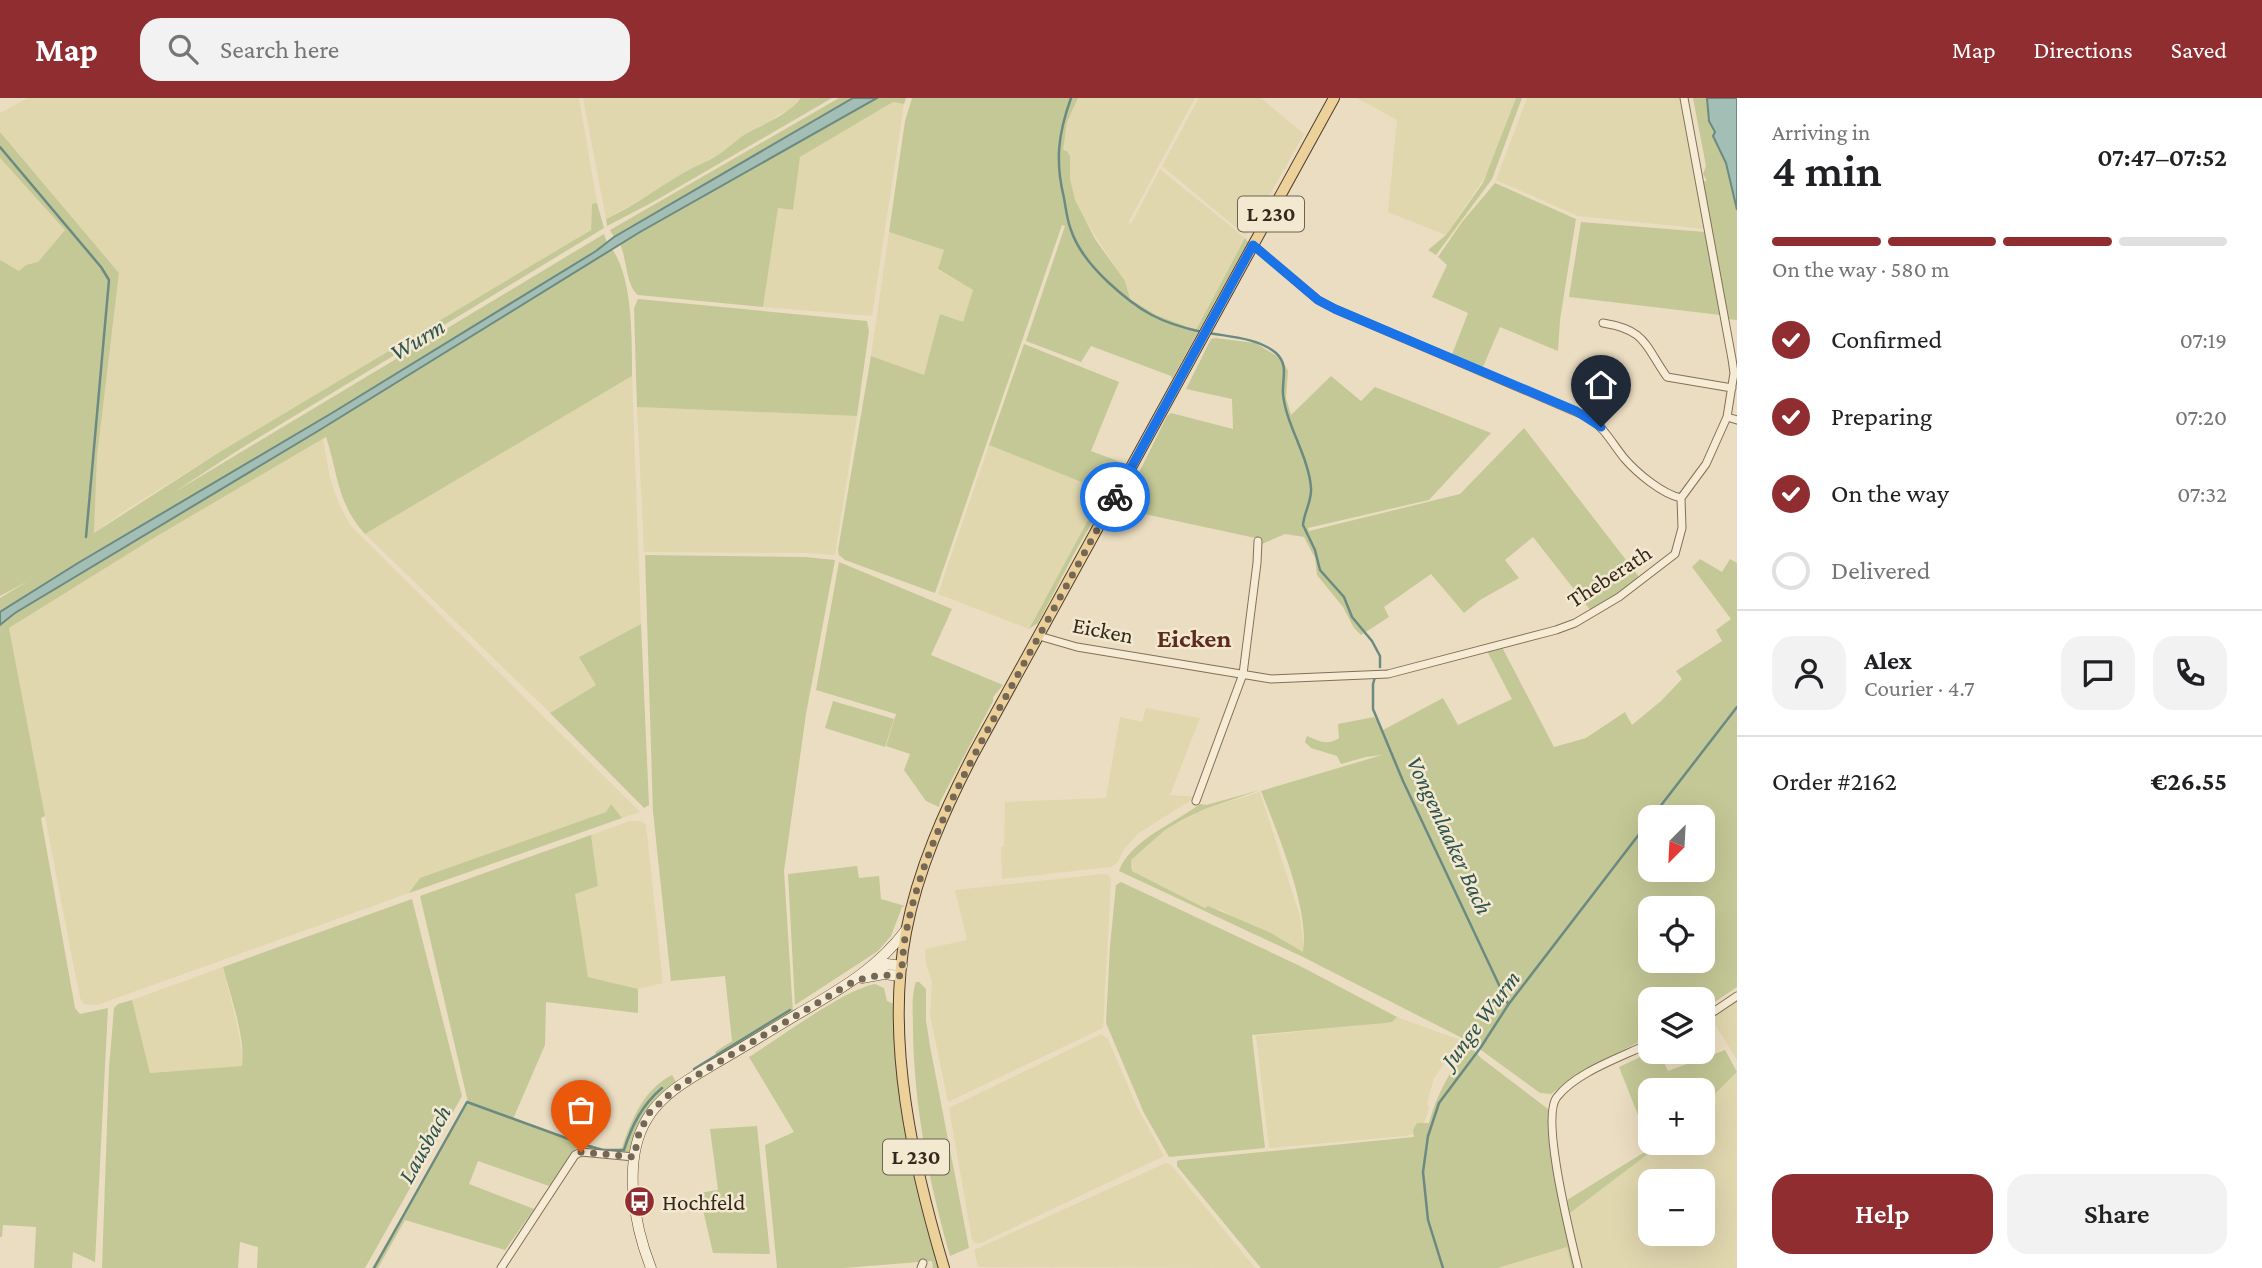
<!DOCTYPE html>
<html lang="en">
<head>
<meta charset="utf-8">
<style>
	body { margin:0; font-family:"Crimson Pro",serif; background:#f2f2f2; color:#202124; height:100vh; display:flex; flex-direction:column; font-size:26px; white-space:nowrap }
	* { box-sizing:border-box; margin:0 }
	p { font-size:23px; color:#757577 }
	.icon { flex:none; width:38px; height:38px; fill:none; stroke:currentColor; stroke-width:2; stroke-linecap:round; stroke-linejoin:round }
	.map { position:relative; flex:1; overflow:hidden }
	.panel { display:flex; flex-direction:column; background:#fff; width:525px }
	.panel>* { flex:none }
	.needle { width:46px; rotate:204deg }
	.tools { position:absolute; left:1638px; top:707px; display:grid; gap:14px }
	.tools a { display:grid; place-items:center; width:77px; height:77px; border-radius:14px; background:#fff; box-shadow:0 7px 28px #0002; font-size:35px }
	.pin { position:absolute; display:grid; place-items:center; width:60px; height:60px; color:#fff; margin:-72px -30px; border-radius:50% 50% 50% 0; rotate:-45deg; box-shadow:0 0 7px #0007 }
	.pin .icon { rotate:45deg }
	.courier { position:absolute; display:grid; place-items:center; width:70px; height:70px; margin:-35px; border:5px solid #1a73e8; border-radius:50%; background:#fff; color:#222; box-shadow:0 2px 9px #0007 }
	.overview em { font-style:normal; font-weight:600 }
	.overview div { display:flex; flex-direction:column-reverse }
	.overview { display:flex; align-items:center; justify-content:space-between; height:119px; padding:0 35px }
	h1 { font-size:46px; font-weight:600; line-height:52px }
	.bar { display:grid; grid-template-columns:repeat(4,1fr); gap:10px 7px; align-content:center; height:84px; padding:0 35px }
	.bar i { height:9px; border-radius:5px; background:#e0e0e0 }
	.bar .active { background:#8f2d30 }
	.bar p { grid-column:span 4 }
	.line { display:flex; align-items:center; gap:18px; padding:0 35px; border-top:2px solid #e0e0e0 }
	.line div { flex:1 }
	.round { display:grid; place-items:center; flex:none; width:74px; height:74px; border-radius:21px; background:#f2f2f2 }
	ol { padding:0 35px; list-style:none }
	li { display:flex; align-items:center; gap:21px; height:77px }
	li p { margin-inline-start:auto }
	li .icon { padding:7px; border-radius:50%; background:#8f2d30; color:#fff; stroke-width:4 }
	li:last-child { color:#757577 }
	li i { width:38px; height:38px; border:4px solid #e0e0e0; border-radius:50% }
	.action { display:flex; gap:14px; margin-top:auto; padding:14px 35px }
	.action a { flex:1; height:80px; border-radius:21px; background:#8f2d30; color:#fff; font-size:28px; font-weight:600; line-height:80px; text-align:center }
	.action a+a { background:#f2f2f2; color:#202124 }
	header { display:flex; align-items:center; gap:42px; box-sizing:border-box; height:98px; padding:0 35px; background:#8f2d30; color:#fff }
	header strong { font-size:33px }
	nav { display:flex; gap:38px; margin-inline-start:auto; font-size:24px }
	.search { width:490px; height:63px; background:#f2f2f2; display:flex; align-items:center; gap:18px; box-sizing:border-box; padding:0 24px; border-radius:21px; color:#757577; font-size:26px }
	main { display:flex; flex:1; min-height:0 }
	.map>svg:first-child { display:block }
	.farmland { fill:#e0d7af; fill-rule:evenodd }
	.green { fill:#c4c896; fill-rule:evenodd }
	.water { fill:#a3beb5; stroke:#6b8b82; stroke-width:2 }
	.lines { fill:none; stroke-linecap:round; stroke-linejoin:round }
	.stream { stroke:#6b8b82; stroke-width:2.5 }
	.street-casing { stroke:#836f5a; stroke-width:9 }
	.secondary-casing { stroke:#65503d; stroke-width:11 }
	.primary-casing { stroke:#513d2e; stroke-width:12 }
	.street { stroke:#f6ebd4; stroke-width:7 }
	.secondary { stroke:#f6ebd4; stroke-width:10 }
	.primary { stroke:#edd19a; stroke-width:10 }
	.done { stroke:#746756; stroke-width:7; stroke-dasharray:0 12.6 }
	.route { stroke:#1a73e8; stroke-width:9 }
	.labels { text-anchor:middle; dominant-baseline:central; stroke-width:5; stroke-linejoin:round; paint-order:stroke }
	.shield { fill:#f3e8d0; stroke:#6d6253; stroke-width:2 }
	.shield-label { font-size:21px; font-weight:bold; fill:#34281d }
	.street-label { font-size:23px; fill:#34281d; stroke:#f3e8d0 }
	.poi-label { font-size:23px; fill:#34281d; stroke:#f3e8d0; text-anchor:start }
	.water-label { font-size:24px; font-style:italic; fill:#2d534f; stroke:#f3e8d0 }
	.quarter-label { font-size:26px; font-weight:bold; fill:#5e2b1f; stroke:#f3e8d0 }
</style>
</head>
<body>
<header>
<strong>Map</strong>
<div class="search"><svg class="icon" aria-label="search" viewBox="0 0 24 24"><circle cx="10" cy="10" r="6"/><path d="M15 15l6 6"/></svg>Search here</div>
<nav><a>Map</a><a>Directions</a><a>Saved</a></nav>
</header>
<main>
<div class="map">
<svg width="1737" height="1170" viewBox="0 0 1737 1170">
	<rect width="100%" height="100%" fill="#ebddc1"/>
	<!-- farmland -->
	<path class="farmland" d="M28 0H579L597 105 592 107 591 132 218 355 126 412 94 435 97 359 119 175 0 34V15Z
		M583 0H800L793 10 778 17 763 29 754 32 720 56 606 121Z
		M1078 0H1195L1128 125 1131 126 1160 71 1245 140 1196 232 1156 217 1130 201 1116 170 1080 114 1074 102 1070 81V58L1062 52 1067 24Z
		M1199 0H1261L1304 36 1249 134 1245 137 1162 68Z
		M1357 0H1516L1489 73 1446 137 1388 114 1397 22Z
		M1527 0H1681L1705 131 1578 118 1496 82Z
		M893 4 904 6 872 218 763 209 778 110 793 112 800 59Z
		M0 60 65 132 26 178 0 162Z
		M889 134 944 152 938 172 973 192 963 225 940 217 924 277 871 258Z
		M632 278 641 526 580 558 596 587 550 615 365 436Z
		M637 309 857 318 835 457 805 455 644 454Z
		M323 341 330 380 339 406 351 428 640 714 622 720 611 707 606 714 421 780 409 795 97 907 84 906 80 900 73 865 9 530 157 438Z
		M989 347 1105 393 1029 531 938 496Z
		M1146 610 1200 620 1170 697 1196 699 1139 735 1124 751 1118 764 1111 769 1002 781 1001 749 1004 748 1005 704 1106 700 1120 619 1142 624Z
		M1260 694 1300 818 1305 856 1271 835 1245 826 1221 812 1206 810 1132 773 1133 768 1130 763 1165 732 1205 711Z
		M630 723H639L646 726 663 885 638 891 588 879 574 796 598 788 591 737Z
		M1103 776 1109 777 1111 783 1103 930 948 1004 930 917 932 884 926 866 925 851 967 842 955 792Z
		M223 869 238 931 243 960V968L150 975 132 902Z
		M1737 894V962L1711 920 1714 912Z
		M1397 919 1460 942 1434 980 1427 1005 1429 1010 1425 1023 1419 1034 1405 1038 1269 1050 1256 938 1386 925 1392 924Z
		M1101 936 1108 941 1136 1007 1164 1058 981 1145H975L972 1142 949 1010Z
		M1737 974V1170H1578L1570 1115 1653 1052 1656 1055 1666 1045H1703V1008ZM1650 1083H1703V1136H1650Z
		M1166 1065 1171 1067 1255 1170 978 1169 974 1152Z
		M1567 1149 1572 1170H1498Z"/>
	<!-- green -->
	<path class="green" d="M800 0H832L653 104 607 128 606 121C632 109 655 92 680 77 692 69 706 65 718 57 730 49 740 38 753 32 764 27 796 11 800 0Z
		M839 0H853L614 139 610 132Z
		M877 0H906L904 6 893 4 800 59 793 112 778 110 763 209 638 197C626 188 627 161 620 146L622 142Z
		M912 0H1078L1067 24 1063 52 1067 53 1070 58V81L1075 102 1095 141 1125 183 1130 201 1156 217 1196 232 1245 140 1248 144 1172 281 1171 278 1091 248 1081 264 1026 243 1065 128 1062 127 935 495 845 462 839 457 838 452 871 258 924 277 940 216 963 224 973 192 938 171 944 152 889 134 905 23Z
		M1516 0H1522L1492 81 1436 157 1428 152 1446 137 1483 85Z
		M1693 0H1707L1709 23 1715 34 1713 38C1721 55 1731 72 1734 90 1735 99 1733 104 1737 112V222L1726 221 1701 83H1707L1703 76 1706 68Z
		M0 34 119 175 97 359 94 435 218 355 591 132 592 106 597 105 604 130 240 351 173 395 604 136 607 145 332 315 78 465 0 514V500L28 483 0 498V162L19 173 26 167 38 164 65 132 0 60Z
		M1495 85 1576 121 1560 222 1558 253 1500 229 1482 271 1451 259 1468 215 1432 199 1447 167 1438 159 1462 124Z
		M1581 124 1705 134 1720 217 1569 199Z
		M612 151C633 180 632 242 632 278L365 436C337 406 338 375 326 339L157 438 9 530 45 718 41 720 75 910 80 916 108 910 95 1164 73 1154 72 1170H34L36 1129 3 1127 2 1139H0V527L15 515 318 333Z
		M638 201 867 223 869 233 857 318 637 309 634 210Z
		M1215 240 1255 245 1282 261 1288 273 1286 300 1291 317 1331 278 1361 303 1375 289 1491 335 1429 402 1308 430 1309 433 1460 396 1524 330 1640 480 1611 502 1591 513 1533 439 1505 462 1519 480 1480 502 1464 515 1431 476 1384 509 1389 519 1361 537 1354 530 1343 509 1317 477 1315 460 1304 439 1285 436 1262 446 1260 441 1121 411 1167 318 1171 315 1233 331 1232 301 1186 291 1211 241Z
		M1024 246 1119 284 1091 353 1126 366 1075 454 1038 525 1029 531 1104 393 989 347Z
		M645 457 805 459 835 462 806 616 784 773 793 915 718 959 715 954 732 943 725 878 671 883 653 714Z
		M1700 461 1722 474 1730 461 1737 465V889L1703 912V901H1650V938L1575 977 1551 996 1540 995 1470 944 1303 859 1119 773C1130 742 1175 725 1200 706L1206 707 1260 692 1205 711 1184 721 1165 732 1131 762 1132 773 1205 810 1208 808 1271 835 1303 854C1310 812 1277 734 1261 693L1382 657 1366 659 1341 666 1337 658 1311 650 1305 644 1307 638C1319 643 1327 648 1339 640L1338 626 1374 619 1383 632 1443 600 1458 627 1512 601 1487 553 1502 549 1554 649 1586 640 1625 614 1632 627 1661 603 1682 581 1676 573 1722 543 1716 532 1731 521 1692 469ZM1650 719H1703V772H1650ZM1650 810H1703V863H1650Z
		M839 464 952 511 931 557 1003 587 993 599V603L940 704 939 709 926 703 904 672 910 656 886 648 896 616 816 592Z
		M641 526 649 707 644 710 550 615 596 587 579 559Z
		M833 603 894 621 885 649 825 630Z
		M611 706 622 720 409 795 420 780 606 714Z
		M591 737 598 788 575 796 588 879 638 891V915L546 904 545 947 513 1021 577 1043 578 1047 549 1088 478 1063 469 1086 534 1111 505 1152 405 1122 378 1170H372L468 1004 420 798Z
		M857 768 859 780 879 778 881 801 905 808 902 809 891 838 878 853 795 907 788 776Z
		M1121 784 1300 868 1397 919 1392 924 1386 925 1252 937 1265 1050 1169 1059 1144 1015 1106 925 1110 848 1116 787Z
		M412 801 462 998 365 1170H257L258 1149 240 1144 238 1170H102L109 970 114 910 118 906 132 902 150 975 242 968C246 941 230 896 223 869Z
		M916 884H919L926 891V922L930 948 969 1150 950 1158C929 1084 914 1009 913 932 913 917 911 897 916 884Z
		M875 886 884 890 887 903 894 906 898 976 940 1170H933L932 1163 844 1170H777L765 1047 794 1034 749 959C778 941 845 891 875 886Z
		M1469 947 1481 960 1548 1011 1554 1073 1574 1170H1572L1567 1149 1498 1170H1261L1177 1068V1063L1180 1062 1414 1039 1413 1032 1417 1025H1429C1437 995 1451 972 1469 947Z
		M1725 952 1737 974 1703 1008V992H1650V1045H1666L1655 1056 1652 1053 1570 1115 1567 1102 1651 1050 1619 969 1651 954H1659L1668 973Z
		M672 977 676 984C651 1006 639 1020 630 1053L627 1056 599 1054 584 1049V1045C596 1049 610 1054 622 1050 631 1022 644 991 672 977Z
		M757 1028 770 1156 713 1155 699 1095 718 1092 710 1031Z"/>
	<!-- water -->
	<path class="water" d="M853 0H877L640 134 318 333 15 515 0 527V514L78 465 332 315 596 153 614 139Z
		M1707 0H1737V112L1726 65 1713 38 1715 34 1709 23Z"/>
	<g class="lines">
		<!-- stream -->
		<path class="stream" d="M1071 0C1058 36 1055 63 1064 100 1066 111 1067 122 1071 132 1078 153 1092 169 1108 184 1139 213 1160 225 1202 234
			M0 49 101 169 109 182 86 439
			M1209 235C1231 239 1258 240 1276 255 1289 267 1282 280 1283 296 1286 327 1309 359 1311 390 1312 403 1304 414 1303 427L1315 452 1320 472 1344 499 1352 519 1372 543 1380 558V569
			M1375 579 1373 586V611L1403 683 1508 906
			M1652 719 1737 609
			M694 971 790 912
			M585 1047 603 1052H624C632 1027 642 1007 662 990
			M374 1170 467 1004 577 1044
			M1443 1170 1428 1122 1423 1074 1428 1038 1439 1005 1481 949 1508 907 1650 722"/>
		<defs>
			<path id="street" d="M1684 0 1732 261 1734 275 1727 319 1737 322
				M1253 147 1318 202 1335 211 1588 319C1604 329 1612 345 1624 360 1637 375 1662 396 1681 400
				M1603 225C1646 232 1644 246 1667 279L1732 290
				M1039 538 1077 549 1271 581 1388 576 1556 532 1575 525 1619 499 1675 456 1682 430 1681 400 1706 366 1727 319
				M1196 703 1243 576 1257 465 1258 443
				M1703 921 1737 898
				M501 1170 575 1057 581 1054 634 1059
				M921 1170 923 1165
				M1578 1170C1571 1140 1540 1020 1557 999 1576 974 1622 959 1650 945"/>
			<path id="secondary" d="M875 869 887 866 902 868
				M862 880 884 876 900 878
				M651 1170C634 1127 622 1062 647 1021 662 995 691 980 716 965 744 949 771 932 798 916 839 892 878 870 906 832"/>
			<path id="primary" d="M944 1170C913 1066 885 942 906 834 918 771 945 711 974 655L1334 0"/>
		</defs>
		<!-- street casing -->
		<use href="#street" class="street-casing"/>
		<!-- secondary casing -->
		<use href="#secondary" class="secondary-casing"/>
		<!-- primary casing -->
		<use href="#primary" class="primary-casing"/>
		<!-- street -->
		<use href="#street" class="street"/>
		<!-- secondary -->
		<use href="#secondary" class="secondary"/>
		<!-- primary -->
		<use href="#primary" class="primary"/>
	</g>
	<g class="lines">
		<!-- done -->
		<path class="done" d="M581 1054 634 1059 639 1035 650 1014 679 988 849 886C868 878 880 876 901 878 903 862 903 846 907 830 925 744 968 668 1010 591 1045 527 1080 463 1115 399"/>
		<!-- route -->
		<path class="route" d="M1115 399 1253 147 1318 202 1335 211 1576 313 1601 329"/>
	</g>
	<!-- icons -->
	<defs>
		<symbol id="bus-disc" viewBox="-11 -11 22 22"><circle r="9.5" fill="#8f2d30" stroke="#f3e8d0"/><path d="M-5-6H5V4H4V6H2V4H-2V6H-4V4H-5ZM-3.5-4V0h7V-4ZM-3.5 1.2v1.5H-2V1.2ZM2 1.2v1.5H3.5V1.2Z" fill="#fff"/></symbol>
	</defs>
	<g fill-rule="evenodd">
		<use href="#bus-disc" x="622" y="1086" width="35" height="35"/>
	</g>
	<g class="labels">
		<!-- shield labels -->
		<g class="shield">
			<rect x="1238" y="98.5" width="66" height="35" rx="5"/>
			<rect x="883" y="1041.5" width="66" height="35" rx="5"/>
		</g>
		<g class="shield-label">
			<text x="1271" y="116">L 230</text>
			<text x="916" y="1059">L 230</text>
		</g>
		<!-- street labels -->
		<g class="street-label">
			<text transform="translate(1609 478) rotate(-33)">Theberath</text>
			<text transform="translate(1103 532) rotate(11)">Eicken</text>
		</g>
		<!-- poi labels -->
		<g class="poi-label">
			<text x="662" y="1104">Hochfeld</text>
		</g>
		<!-- water labels -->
		<g class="water-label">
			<text transform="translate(417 241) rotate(-31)">Wurm</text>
			<text transform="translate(1450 737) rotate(65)">Vongenlaaker Bach</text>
			<text transform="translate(1480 921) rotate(-53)">Junge Wurm</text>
			<text transform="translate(424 1046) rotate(-61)">Lausbach</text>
		</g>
		<!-- quarter labels -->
		<g class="quarter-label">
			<text x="1194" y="540">Eicken</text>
		</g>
	</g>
</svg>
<div class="tools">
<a><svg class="needle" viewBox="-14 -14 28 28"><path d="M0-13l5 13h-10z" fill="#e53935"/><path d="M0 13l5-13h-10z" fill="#757577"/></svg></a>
<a><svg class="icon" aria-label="locate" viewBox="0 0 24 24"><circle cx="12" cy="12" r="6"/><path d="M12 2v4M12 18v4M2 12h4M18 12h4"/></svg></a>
<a><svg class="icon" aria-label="layers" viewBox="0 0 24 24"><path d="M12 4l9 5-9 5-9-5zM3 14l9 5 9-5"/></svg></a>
<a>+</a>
<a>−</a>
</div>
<div class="pin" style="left:581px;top:1054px;background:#ea580c"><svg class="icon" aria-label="bag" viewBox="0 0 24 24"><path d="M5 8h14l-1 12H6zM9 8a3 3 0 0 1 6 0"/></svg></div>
<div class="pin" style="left:1601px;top:329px;background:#1f2937"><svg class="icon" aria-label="home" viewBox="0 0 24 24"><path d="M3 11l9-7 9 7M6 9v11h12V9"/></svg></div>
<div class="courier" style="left:1115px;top:399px"><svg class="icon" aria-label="bike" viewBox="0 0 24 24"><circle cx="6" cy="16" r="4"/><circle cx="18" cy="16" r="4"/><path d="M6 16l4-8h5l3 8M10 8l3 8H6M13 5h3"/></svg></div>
</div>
<section class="panel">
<div class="overview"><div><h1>4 min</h1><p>Arriving in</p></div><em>07:47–07:52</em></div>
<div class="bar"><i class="active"></i><i class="active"></i><i class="active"></i><i></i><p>On the way · 580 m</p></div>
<ol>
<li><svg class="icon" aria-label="check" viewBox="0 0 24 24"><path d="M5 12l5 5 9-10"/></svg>Confirmed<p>07:19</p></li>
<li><svg class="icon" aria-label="check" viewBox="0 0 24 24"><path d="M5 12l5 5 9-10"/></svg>Preparing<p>07:20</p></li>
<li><svg class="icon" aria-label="check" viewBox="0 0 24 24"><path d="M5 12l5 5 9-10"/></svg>On the way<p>07:32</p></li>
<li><i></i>Delivered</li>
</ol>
<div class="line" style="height:126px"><a class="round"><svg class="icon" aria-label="person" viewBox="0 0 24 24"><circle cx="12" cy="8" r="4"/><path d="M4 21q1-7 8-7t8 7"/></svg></a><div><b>Alex</b><p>Courier · 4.7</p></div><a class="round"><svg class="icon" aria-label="chat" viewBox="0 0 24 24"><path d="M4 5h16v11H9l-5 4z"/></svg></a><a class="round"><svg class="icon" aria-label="phone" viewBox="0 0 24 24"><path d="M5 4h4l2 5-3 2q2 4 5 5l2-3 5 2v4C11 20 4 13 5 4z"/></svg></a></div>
<div class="line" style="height:91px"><div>Order #2162</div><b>€26.55</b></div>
<div class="action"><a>Help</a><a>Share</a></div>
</section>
</main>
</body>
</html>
